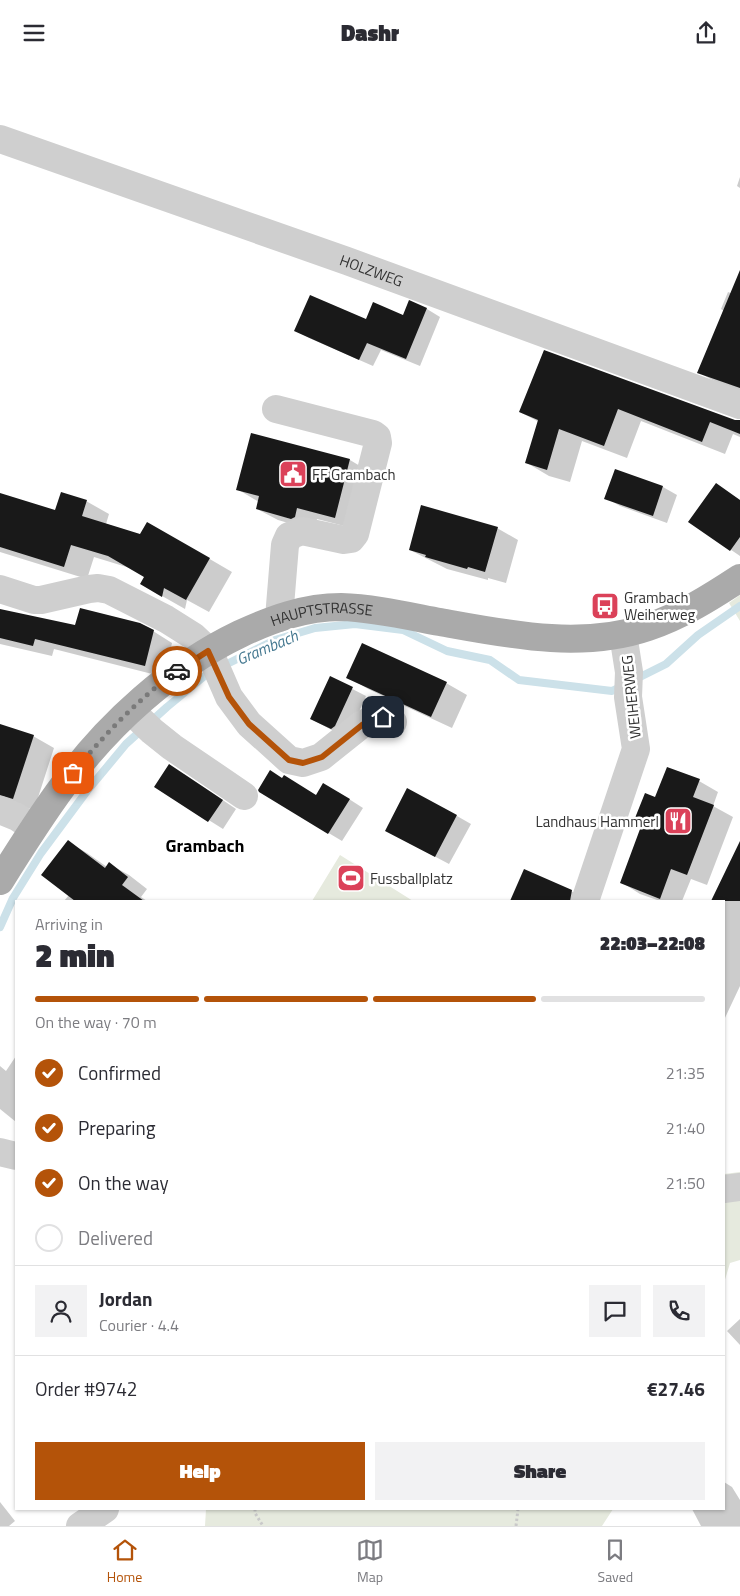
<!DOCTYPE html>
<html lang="en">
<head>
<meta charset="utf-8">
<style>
	body { margin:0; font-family:"Titillium Web",sans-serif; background:#f2f2f3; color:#2b2b33; height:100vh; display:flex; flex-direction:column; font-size:19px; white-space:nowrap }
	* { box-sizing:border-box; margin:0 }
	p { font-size:16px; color:#7c7c81 }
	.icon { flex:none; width:28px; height:28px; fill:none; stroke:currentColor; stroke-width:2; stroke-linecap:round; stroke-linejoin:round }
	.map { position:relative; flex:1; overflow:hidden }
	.sheet { position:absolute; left:15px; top:835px; width:710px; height:610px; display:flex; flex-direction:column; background:#fff; border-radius:0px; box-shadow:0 1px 4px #0004 }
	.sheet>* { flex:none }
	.pin { position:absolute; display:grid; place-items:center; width:42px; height:42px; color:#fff; margin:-21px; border-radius:10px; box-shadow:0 2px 8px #0006 }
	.courier { position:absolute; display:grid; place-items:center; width:50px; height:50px; margin:-25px; border:4px solid #b45309; border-radius:50%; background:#fff; color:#222; box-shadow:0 1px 6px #0007 }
	.head em { font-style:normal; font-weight:800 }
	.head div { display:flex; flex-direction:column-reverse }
	.head { display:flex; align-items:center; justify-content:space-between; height:85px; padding:0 20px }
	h1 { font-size:32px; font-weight:800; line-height:38px }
	.bar { display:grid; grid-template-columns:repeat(4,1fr); gap:8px 5px; align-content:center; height:60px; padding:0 20px }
	.bar i { height:6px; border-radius:4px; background:#e1e1e2 }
	.bar .on { background:#b45309 }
	.bar p { grid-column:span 4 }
	.line { display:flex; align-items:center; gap:12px; padding:0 20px; border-top:1px solid #e1e1e2 }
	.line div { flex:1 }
	.round { display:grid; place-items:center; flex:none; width:52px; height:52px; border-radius:0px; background:#f2f2f3 }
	ol { padding:0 20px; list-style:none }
	li { display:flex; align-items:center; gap:15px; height:55px }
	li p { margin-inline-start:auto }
	li .icon { padding:5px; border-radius:50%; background:#b45309; color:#fff; stroke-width:4 }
	li:last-child { color:#7c7c81 }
	li i { width:28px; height:28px; border:2px solid #e1e1e2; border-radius:50% }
	.primary-button { display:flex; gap:10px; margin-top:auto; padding:10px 20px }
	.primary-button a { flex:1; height:58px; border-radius:0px; background:#b45309; color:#fff; font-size:20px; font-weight:800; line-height:58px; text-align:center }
	.primary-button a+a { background:#f2f2f3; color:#2b2b33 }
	header { display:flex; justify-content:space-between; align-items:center; height:65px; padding:0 20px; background:#fff; font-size:22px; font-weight:800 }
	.tab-bar { display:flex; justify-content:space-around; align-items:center; height:70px; border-top:1px solid #e1e1e2; background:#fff; font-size:14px; color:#7c7c81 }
	.tab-bar a { display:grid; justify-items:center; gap:2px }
	.tab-bar .on { color:#b45309 }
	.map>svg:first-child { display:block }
	.green { fill:#e6eade }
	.shadow { fill:#0003 }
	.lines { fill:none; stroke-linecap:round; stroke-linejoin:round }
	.stream { stroke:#cce1e9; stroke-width:8 }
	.building { fill:#191919 }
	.path { stroke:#c9c9c9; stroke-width:3; stroke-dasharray:2.5 2.5; stroke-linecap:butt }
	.minor { stroke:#cfcfcf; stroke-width:28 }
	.major { stroke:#aaa; stroke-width:28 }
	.done { stroke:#7a7a7a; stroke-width:5; stroke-dasharray:0 9 }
	.route { stroke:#b45309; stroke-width:6 }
	.labels { text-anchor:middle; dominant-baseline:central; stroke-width:5; stroke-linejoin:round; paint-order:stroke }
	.street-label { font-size:15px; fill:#323232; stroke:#fff }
	.poi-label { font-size:15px; fill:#323232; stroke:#fff; text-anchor:start }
	.water-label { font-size:16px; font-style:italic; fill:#447890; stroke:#fff }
	.quarter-label { font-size:18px; font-weight:bold; fill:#000; stroke:#fff }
</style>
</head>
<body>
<header><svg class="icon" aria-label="menu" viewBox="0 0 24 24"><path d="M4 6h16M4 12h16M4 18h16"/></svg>Dashr<svg class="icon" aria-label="share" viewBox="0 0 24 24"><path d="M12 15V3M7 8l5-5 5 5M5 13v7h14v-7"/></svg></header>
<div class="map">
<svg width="740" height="1461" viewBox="0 0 740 1461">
	<rect width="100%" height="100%" fill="#fff"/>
	<!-- green -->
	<path class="green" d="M740 530V556L729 538Z
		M340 790 413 836H312Z
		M740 1107V1195L730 1198 724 1218V1109Z
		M206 1444H613L602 1461H205Z"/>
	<!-- shadow -->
	<path class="shadow" d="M740 112V123L737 121Z
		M728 227 740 232V327L721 320 698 307 724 246 721 244Z
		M410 237 427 244 440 252 420 301 381 285 373 301 309 273 296 266 404 251Z
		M544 286 734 356H740V372L733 369 725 389 641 356 627 393 582 376 570 417 549 411 527 398 539 357 520 347Z
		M350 395 370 407 356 464 317 454 315 464 312 465 278 455 257 444 259 437 237 424Z
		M615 405 663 422 677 430 667 458 620 441 606 433Z
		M716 420 740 435V491L690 457Z
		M0 429 56 446 86 436 109 449 106 459 141 470 148 458 232 507 209 547 187 535 185 544 141 519 146 511 133 504 94 492 87 514 0 487Z
		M497 463 518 475 506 518 488 513V515L447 504 410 485Z
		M0 545 76 562 153 566 172 578 164 612 54 584 52 591 0 579Z
		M348 612 446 618 467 630 452 663 368 624Z
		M331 613 366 631 349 669 345 672 311 654Z
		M0 661 33 671 54 683 34 745 20 741 0 738Z
		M184 709 236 744 223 764 156 722Z
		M699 716 718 727 713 741 733 752 707 820 691 814 682 836H660L640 829 621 817 656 734Z
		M260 727 317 731 338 727 363 743 342 776Z
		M457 751 471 759 449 799 400 773Z
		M68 777 87 788 107 802 109 799 129 810 147 824 141 832 147 836H64L69 830Z
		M740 779V921L724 955V836H713Z
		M525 805 571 826 584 834 583 836H511Z
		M16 991V1057L0 1044V1001L6 1006Z
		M740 1254V1280L727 1266Z
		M724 1417 732 1422 740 1435V1461H701L692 1444H724Z
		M0 1437 15 1456 9 1461H0Z"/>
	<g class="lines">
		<!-- stream -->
		<path class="stream" d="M634 615 666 599 698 570 740 541
			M0 862 13 833 41 788 87 726 126 679 167 642 207 609 275 575 315 563 355 559 403 565 447 586 490 595 519 615 612 626 624 620"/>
	</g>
	<!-- building -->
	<path class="building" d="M740 205V323L697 308Z
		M310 230 366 254 373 237 403 250 409 235 427 243 406 294 367 278 359 295 294 266Z
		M544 285 735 355H740V369L710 357 702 377 618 344 604 381 559 364 547 405 525 398 538 355 519 347Z
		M251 368 350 394 335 453 297 443 295 452 291 454 256 444 259 431 236 425Z
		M615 404 663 421 653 451 604 434Z
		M716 418 740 435V472L730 486 688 457Z
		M61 427 87 435 82 451 140 469 147 457 210 493 186 535 164 523 162 532 140 519 144 512 108 491 71 480 64 502 0 482V428L55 445Z
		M421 440 498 462 485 507 468 502 467 504 425 492 426 490 409 485Z
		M80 543 140 558 154 565 145 601 35 574 33 581 0 573V544L75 560Z
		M362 578 447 617 431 652 346 613Z
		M330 611 353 622 335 661 331 664 310 654Z
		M0 659 34 670 13 734 0 730Z
		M169 699 223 735 208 757 154 722Z
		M667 702 700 714 693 732 714 740 687 810 671 804 660 834 620 818 643 756 635 753 645 728 655 732Z
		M270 705 282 713 284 710 316 730 323 718 350 734 328 769 259 727 258 725Z
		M407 723 457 750 435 792 385 766Z
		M68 775 105 803 109 797 128 812 122 820 144 836H75L41 810Z
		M740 776V836H711Z
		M524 804 572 825 570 836H510Z"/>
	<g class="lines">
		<!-- path -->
		<path class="path" d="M255 1444V1448L263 1461
			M516 1461 518 1444"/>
		<!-- minor -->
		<g class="minor">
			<path id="s1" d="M0 74 347 196 740 340"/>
			<path d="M276 344 373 369 377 372 378 378 355 469 351 474 344 475 302 466 289 471 285 480 279 553"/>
			<path d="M0 524 34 535H41L89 524 98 523 109 525 166 554 193 571 209 586 229 632 249 659 289 695 303 698 321 692 361 660 377 652H383L393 657"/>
			<path d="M131 646 152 666 172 682 244 731"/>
			<path d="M0 745 17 752 33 763"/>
			<path d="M585 836 636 684 628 632 629 607 623 569"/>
			<path d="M0 1087 16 1091"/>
			<path d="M724 1124 740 1122"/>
			<path d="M80 1461 105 1444"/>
		</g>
		<!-- major -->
		<path class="major" id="s2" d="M0 816C20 784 40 752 63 721 108 659 171 602 240 569 272 554 305 542 341 542 374 543 408 551 440 557 507 569 581 585 648 562 681 551 711 532 740 513"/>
	</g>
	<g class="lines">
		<!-- done -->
		<path class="done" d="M73 708C103 671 138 634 177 606"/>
		<!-- route -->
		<path class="route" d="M177 606 208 586 229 632 249 659 289 695 303 698 322 692 362 660 377 652H383"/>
	</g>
	<!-- icons -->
	<defs>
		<symbol id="civic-square" viewBox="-11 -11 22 22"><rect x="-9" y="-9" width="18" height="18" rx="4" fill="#db4159" stroke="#fff"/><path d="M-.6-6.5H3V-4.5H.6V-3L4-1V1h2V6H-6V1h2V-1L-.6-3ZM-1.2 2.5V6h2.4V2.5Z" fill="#fff"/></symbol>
		<symbol id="bus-square" viewBox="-11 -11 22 22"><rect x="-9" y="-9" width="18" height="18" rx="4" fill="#db4159" stroke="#fff"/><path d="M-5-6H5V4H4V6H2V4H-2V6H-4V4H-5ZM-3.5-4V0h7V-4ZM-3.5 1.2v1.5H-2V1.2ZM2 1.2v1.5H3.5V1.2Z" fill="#fff"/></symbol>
		<symbol id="restaurant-square" viewBox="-11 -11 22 22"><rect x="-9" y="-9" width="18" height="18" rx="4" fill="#db4159" stroke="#fff"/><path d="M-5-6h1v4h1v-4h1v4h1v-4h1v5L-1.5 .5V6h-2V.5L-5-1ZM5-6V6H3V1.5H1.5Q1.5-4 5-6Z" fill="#fff"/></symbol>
		<symbol id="stadium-square" viewBox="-11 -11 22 22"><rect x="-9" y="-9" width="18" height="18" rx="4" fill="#db4159" stroke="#fff"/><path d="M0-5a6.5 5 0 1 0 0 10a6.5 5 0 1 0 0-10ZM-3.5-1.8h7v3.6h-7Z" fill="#fff"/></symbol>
	</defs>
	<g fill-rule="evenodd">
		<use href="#civic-square" x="277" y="393" width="32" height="32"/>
		<use href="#bus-square" x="589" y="525" width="32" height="32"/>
		<use href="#restaurant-square" x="662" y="740" width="32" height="32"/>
		<use href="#stadium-square" x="335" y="797" width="32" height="32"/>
	</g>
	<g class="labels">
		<!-- street labels -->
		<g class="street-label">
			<text stroke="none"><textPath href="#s1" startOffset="394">HOLZWEG</textPath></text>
			<text stroke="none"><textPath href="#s2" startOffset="435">HAUPTSTRASSE</textPath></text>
			<text transform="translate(631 632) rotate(-96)">WEIHERWEG</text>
		</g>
		<!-- poi labels -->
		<g class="poi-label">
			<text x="312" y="409">FF Grambach</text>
			<text x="624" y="532">Grambach<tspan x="624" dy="17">Weiherweg</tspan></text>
			<text x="659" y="756" text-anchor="end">Landhaus Hammerl</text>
			<text x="370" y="813">Fussballplatz</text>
		</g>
		<!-- water labels -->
		<g class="water-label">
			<text transform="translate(267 582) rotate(-23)">Grambach</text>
		</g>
		<!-- quarter labels -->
		<g class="quarter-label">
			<text x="205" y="780">Grambach</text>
		</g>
	</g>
</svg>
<div class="pin" style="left:73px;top:708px;background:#ea580c"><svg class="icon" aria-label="bag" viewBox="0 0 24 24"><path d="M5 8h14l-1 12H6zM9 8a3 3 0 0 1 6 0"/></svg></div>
<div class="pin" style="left:383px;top:652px;background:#1f2937"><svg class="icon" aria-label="home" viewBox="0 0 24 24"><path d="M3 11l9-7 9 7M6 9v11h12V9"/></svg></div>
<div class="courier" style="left:177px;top:606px"><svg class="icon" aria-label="car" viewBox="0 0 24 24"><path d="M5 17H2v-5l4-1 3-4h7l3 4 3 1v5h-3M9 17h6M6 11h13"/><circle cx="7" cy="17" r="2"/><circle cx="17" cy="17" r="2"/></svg></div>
<section class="sheet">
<div class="head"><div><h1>2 min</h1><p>Arriving in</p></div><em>22:03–22:08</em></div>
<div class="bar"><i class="on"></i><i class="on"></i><i class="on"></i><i></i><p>On the way · 70 m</p></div>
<ol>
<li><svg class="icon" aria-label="check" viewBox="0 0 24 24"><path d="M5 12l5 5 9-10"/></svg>Confirmed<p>21:35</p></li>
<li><svg class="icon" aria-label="check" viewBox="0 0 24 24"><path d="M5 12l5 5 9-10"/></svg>Preparing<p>21:40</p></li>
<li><svg class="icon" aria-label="check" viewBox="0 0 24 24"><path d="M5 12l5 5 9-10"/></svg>On the way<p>21:50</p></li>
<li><i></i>Delivered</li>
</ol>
<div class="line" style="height:90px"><a class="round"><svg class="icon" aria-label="person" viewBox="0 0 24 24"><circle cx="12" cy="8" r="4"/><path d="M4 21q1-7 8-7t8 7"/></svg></a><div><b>Jordan</b><p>Courier · 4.4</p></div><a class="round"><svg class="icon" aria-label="chat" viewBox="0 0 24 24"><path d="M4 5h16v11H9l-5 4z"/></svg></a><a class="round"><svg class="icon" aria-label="phone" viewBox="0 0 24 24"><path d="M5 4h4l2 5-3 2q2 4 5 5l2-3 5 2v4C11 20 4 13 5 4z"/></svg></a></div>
<div class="line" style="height:65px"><div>Order #9742</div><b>€27.46</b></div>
<div class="primary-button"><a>Help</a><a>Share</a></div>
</section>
</div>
<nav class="tab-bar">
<a class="on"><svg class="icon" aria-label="home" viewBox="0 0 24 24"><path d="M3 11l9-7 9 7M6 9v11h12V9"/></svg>Home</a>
<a><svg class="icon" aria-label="map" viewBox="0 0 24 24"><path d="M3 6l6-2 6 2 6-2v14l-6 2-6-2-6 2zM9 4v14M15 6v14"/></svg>Map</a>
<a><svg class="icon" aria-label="saved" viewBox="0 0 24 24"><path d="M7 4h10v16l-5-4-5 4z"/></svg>Saved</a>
</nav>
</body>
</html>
